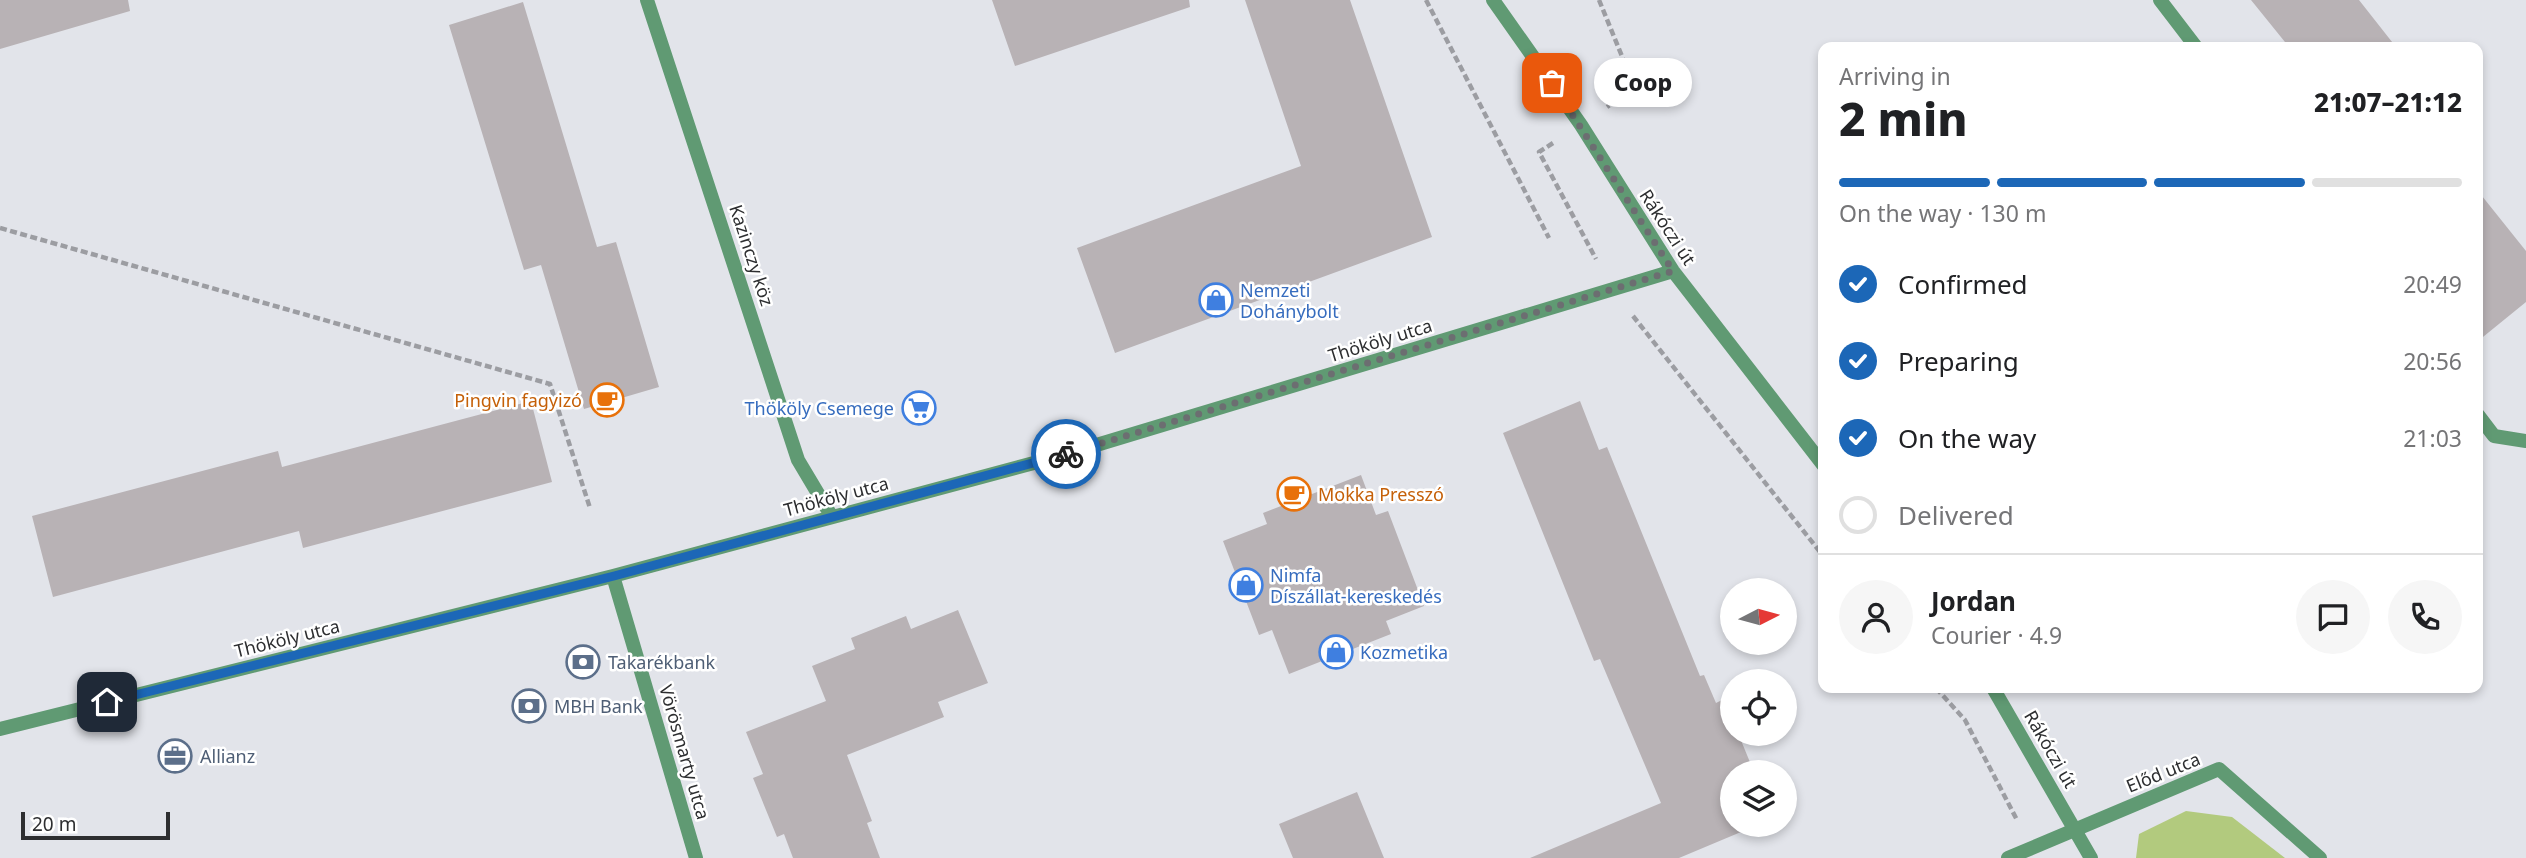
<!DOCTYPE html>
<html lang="en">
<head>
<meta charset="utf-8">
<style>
	body { margin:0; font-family:"Noto Sans",sans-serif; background:#f6f6f6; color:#202124; height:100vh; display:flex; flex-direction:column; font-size:26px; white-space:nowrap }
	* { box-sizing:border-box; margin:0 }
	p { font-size:23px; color:#757577 }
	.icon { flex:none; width:38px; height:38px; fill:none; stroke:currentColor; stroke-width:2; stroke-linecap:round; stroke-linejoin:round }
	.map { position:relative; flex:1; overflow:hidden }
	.drawer { position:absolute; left:1818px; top:42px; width:665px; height:651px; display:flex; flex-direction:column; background:#fff; border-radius:14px; box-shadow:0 4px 10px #0003 }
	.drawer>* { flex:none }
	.needle { width:46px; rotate:84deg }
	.fabs { position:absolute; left:1720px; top:578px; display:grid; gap:14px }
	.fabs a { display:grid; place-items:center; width:77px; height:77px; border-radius:50%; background:#fff; box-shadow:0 4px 10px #0003; font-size:35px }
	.scale { position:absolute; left:21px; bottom:18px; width:149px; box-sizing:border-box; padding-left:7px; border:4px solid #2d2e30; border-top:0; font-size:19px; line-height:24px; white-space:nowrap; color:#2d2e30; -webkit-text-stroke:5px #fff; paint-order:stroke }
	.pin { position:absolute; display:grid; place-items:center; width:60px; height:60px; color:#fff; margin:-30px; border-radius:14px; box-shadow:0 4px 10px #0006 }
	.courier { position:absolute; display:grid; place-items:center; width:70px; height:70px; margin:-35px; border:5px solid #1c67b7; border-radius:50%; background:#fff; color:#222; box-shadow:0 2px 9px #0007 }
	.bubble { position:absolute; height:49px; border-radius:24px; background:#fff; box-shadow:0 4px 10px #0003; font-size:23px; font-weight:800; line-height:49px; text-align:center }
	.summary em { font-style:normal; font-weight:800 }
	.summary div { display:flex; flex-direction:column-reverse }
	.summary { display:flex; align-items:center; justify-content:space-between; height:119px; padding:0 21px }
	h1 { font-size:46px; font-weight:800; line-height:52px }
	.bar { display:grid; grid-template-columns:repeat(4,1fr); gap:10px 7px; align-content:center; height:84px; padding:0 21px }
	.bar i { height:9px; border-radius:5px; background:#e0e0e0 }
	.bar .current { background:#1c67b7 }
	.bar p { grid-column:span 4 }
	.line { display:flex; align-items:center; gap:18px; padding:0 21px; border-top:2px solid #e0e0e0 }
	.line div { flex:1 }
	.round { display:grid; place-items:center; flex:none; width:74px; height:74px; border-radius:37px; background:#f6f6f6 }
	ol { padding:0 21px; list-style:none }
	li { display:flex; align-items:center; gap:21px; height:77px }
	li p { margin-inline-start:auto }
	li .icon { padding:7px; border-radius:50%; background:#1c67b7; color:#fff; stroke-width:4 }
	li:last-child { color:#757577 }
	li i { width:38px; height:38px; border:4px solid #e0e0e0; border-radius:50% }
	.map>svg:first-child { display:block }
	.green { fill:#b2ca7e }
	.building { fill:#b8b2b5 }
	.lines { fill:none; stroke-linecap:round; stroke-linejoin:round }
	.path { stroke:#9c9da2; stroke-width:4.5; stroke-dasharray:7 3.5; stroke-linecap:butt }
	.street { stroke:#609a73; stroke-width:14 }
	.done { stroke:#6c6e71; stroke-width:7; stroke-dasharray:0 12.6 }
	.route { stroke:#1c67b7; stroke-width:9 }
	.labels { text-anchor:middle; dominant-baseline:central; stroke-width:5; stroke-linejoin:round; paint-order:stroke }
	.street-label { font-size:18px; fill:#2d2e30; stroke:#fff }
	.shop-label { font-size:18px; fill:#366cbe; stroke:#fff; text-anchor:start }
	.food-label { font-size:18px; fill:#c56008; stroke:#fff; text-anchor:end }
	.service-label { font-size:18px; fill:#4e5e75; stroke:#fff; text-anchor:start }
</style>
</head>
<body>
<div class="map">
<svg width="2526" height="858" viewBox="0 0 2526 858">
	<rect width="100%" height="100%" fill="#e2e4ea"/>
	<!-- green -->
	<path class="green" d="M2186 811 2232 817 2285 858H2136L2139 834Z"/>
	<!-- building -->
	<path class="building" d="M0 0H128L130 11 0 49Z
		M992 0H1189L1190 7 1015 66Z
		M1245 0H1350L1432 237 1115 353 1077 248 1301 166Z
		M2251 0H2359L2396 47H2289Z
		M523 2 597 247 616 242 659 387 584 409 541 265 524 270 449 25Z
		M2478 191 2526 251V302L2478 341Z
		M531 401 552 482 303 548 299 531 53 597 32 516 278 451 282 467Z
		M1580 401 1599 450 1607 447 1700 676 1704 675 1716 703 1724 699 1732 720V733H1738L1754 772H1732V824H1760L1679 858H1530L1661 803 1600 659 1594 661 1503 433Z
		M1361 475 1376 515 1388 511 1424 606 1386 621 1391 634 1289 674 1272 630 1259 635 1223 541 1267 524 1263 513Z
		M958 610 988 683 938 702 944 717 847 755 872 821 867 823 880 858H793L784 834 777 837 753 778 763 774 746 732 826 701 812 666 855 649 851 638 906 616 911 629Z
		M1357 792 1384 858H1293L1279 824Z"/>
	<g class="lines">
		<!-- path -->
		<path class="path" d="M1426 0 1549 238
			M1599 0 1635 88 1607 107
			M1553 143 1539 152 1596 259
			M0 228 550 384 590 508
			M1633 316 1824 557
			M1936 688 1965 720 2017 820"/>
		<!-- street -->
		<path class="street" d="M647 0 798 460 832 517
			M1493 0 1581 125 1673 271 1824 466
			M2160 0 2196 47
			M2478 415 2494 436 2526 441
			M613 576 696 858
			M1993 688 2091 858
			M0 729 613 576 1060 456 1673 271
			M2008 858 2219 769 2320 858"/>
	</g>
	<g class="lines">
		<!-- done -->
		<path class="done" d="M1066 454 1673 271 1552 83"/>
		<!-- route -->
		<path class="route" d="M107 702 614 576 1066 454"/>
	</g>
	<!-- icons -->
	<defs>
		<symbol id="shop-ring" viewBox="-11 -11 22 22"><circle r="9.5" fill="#fff" stroke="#3f7fe0" stroke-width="1.5"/><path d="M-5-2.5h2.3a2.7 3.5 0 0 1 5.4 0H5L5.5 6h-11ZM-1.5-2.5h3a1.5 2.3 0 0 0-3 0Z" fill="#3f7fe0"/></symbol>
		<symbol id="cafe-ring" viewBox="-11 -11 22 22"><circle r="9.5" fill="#fff" stroke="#e8710a" stroke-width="1.5"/><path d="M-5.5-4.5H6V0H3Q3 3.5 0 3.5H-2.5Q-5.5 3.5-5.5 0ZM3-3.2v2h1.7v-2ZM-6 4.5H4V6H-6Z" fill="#e8710a"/></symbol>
		<symbol id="supermarket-ring" viewBox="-11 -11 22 22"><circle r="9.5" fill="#fff" stroke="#3f7fe0" stroke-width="1.5"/><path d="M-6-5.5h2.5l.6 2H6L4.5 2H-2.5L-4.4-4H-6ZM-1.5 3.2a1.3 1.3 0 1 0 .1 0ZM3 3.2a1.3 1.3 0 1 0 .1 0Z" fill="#3f7fe0"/></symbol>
		<symbol id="bank-ring" viewBox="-11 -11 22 22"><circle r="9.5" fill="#fff" stroke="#5c6f8a" stroke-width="1.5"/><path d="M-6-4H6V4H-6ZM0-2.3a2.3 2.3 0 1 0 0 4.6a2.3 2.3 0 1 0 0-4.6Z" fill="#5c6f8a"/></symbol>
		<symbol id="office-ring" viewBox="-11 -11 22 22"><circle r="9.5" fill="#fff" stroke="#5c6f8a" stroke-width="1.5"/><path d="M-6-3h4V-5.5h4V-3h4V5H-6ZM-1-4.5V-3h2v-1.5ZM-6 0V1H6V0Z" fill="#5c6f8a"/></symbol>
	</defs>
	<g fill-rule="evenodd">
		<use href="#shop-ring" x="1197" y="281" width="38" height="38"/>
		<use href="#cafe-ring" x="588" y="381" width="38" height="38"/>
		<use href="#supermarket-ring" x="900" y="389" width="38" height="38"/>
		<use href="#cafe-ring" x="1275" y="475" width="38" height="38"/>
		<use href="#shop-ring" x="1227" y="566" width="38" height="38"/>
		<use href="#shop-ring" x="1317" y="633" width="38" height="38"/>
		<use href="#bank-ring" x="564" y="643" width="38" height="38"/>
		<use href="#bank-ring" x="510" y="687" width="38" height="38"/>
		<use href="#office-ring" x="156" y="737" width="38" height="38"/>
	</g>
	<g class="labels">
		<!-- street labels -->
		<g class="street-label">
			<text transform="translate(1668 227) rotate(57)">Rákóczi út</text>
			<text transform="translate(752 255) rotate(72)">Kazinczy köz</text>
			<text transform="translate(1380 340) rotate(-17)">Thököly utca</text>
			<text transform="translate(836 496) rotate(-15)">Thököly utca</text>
			<text transform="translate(287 638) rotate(-14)">Thököly utca</text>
			<text transform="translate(2051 749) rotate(60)">Rákóczi út</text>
			<text transform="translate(685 752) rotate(74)">Vörösmarty utca</text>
			<text transform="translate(2163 772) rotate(-22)">Előd utca</text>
		</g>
		<!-- shop labels -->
		<g class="shop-label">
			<text x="1240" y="290">Nemzeti<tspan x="1240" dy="21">Dohánybolt</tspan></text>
			<text x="894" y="408" text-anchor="end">Thököly Csemege</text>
			<text x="1270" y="575">Nimfa<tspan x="1270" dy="21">Díszállat-kereskedés</tspan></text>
			<text x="1360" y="652">Kozmetika</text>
		</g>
		<!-- food labels -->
		<g class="food-label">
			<text x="582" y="400">Pingvin fagyizó</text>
			<text x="1318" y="494" text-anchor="start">Mokka Presszó</text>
		</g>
		<!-- service labels -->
		<g class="service-label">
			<text x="608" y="662">Takarékbank</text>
			<text x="554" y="706">MBH Bank</text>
			<text x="200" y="756">Allianz</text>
		</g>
	</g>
</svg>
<div class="fabs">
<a><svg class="needle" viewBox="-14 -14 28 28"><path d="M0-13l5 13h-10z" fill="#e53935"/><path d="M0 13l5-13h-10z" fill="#757577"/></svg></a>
<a><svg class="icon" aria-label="locate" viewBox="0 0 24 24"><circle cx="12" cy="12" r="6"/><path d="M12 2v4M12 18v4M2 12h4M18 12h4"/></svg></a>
<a><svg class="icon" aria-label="layers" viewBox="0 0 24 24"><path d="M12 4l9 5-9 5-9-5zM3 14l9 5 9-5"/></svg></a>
</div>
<div class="scale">20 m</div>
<div class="pin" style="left:1552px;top:83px;background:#ea580c"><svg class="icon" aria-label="bag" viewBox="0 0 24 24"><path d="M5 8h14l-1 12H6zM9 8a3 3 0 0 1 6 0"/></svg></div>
<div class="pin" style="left:107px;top:702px;background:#1f2937"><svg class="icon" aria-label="home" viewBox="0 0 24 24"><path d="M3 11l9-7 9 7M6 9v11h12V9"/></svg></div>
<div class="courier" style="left:1066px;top:454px"><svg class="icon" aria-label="bike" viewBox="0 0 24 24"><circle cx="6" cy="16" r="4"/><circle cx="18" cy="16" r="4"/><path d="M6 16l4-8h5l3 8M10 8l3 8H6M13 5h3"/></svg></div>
<div class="bubble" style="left:1594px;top:58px;width:98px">Coop</div>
<section class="drawer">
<div class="summary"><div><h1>2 min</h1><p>Arriving in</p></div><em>21:07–21:12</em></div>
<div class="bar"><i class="current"></i><i class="current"></i><i class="current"></i><i></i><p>On the way · 130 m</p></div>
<ol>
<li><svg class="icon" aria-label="check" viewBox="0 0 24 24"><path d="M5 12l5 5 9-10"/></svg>Confirmed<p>20:49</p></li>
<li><svg class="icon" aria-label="check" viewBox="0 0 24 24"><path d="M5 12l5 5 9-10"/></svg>Preparing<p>20:56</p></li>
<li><svg class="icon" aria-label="check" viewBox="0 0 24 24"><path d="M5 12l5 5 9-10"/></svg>On the way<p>21:03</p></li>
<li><i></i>Delivered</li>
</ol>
<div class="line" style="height:126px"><a class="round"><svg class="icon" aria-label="person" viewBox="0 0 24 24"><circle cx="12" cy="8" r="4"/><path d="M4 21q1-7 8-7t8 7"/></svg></a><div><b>Jordan</b><p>Courier · 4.9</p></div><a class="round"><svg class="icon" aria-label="chat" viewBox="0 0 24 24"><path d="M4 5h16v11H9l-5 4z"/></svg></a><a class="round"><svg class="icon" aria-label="phone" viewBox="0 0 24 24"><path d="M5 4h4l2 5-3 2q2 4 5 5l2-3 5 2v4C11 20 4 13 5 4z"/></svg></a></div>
</section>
</div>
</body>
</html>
